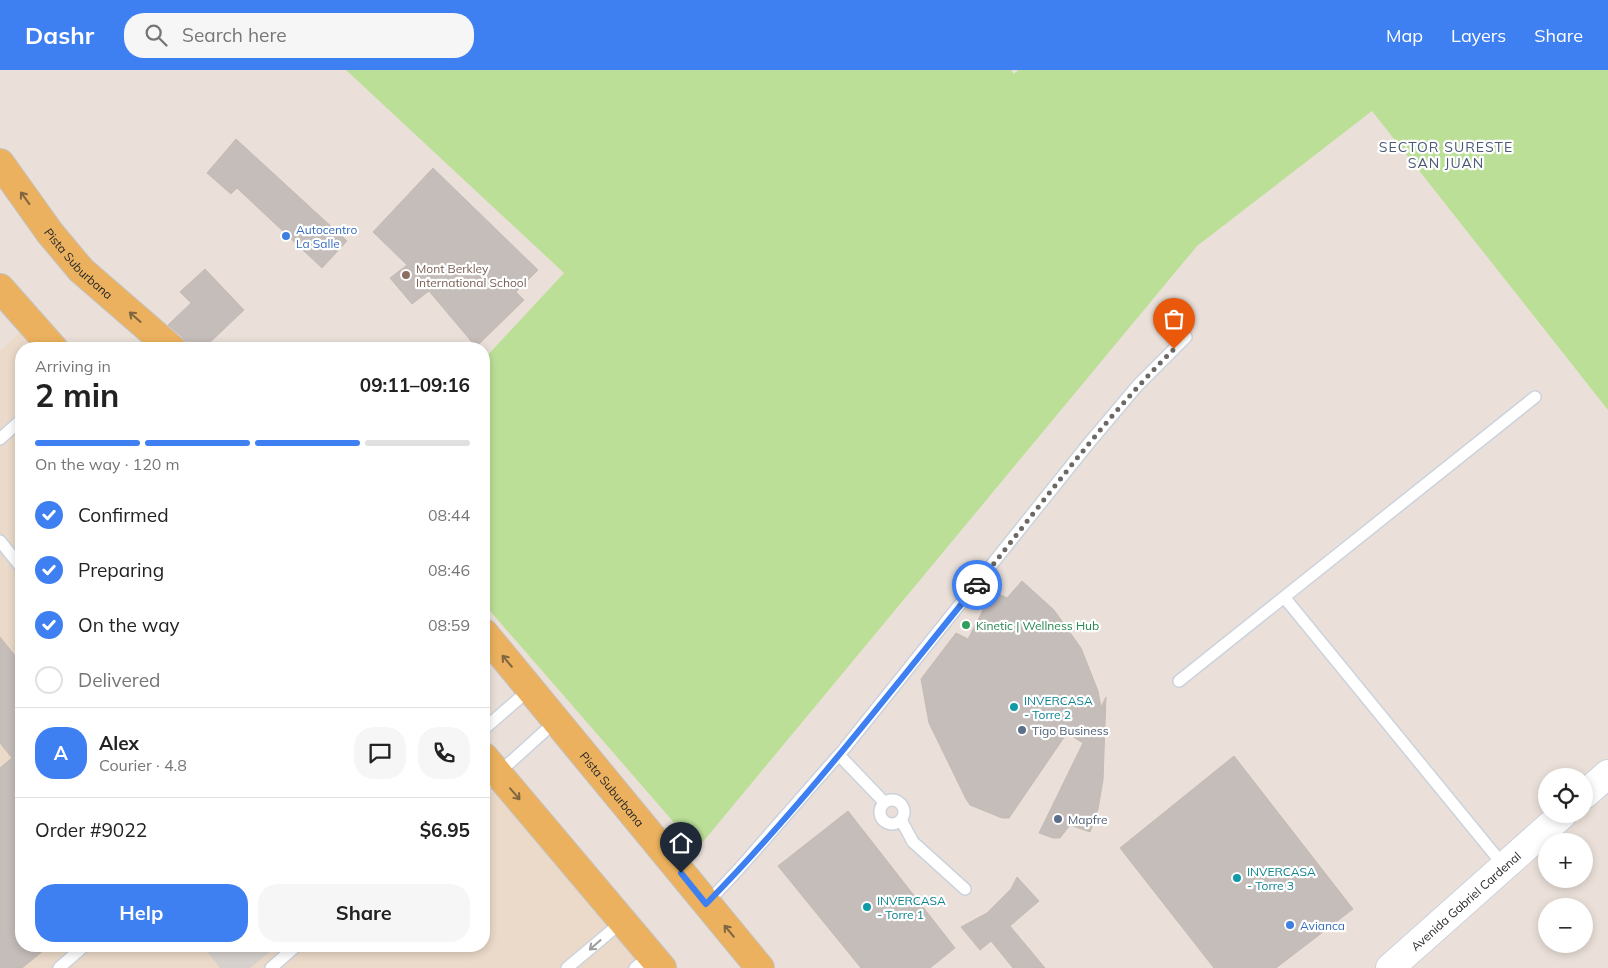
<!DOCTYPE html>
<html lang="en">
<head>
<meta charset="utf-8">
<style>
	body { margin:0; font-family:Mulish,sans-serif; background:#f6f6f6; color:#222; height:100vh; display:flex; flex-direction:column; font-size:19px; white-space:nowrap }
	* { box-sizing:border-box; margin:0 }
	p { font-size:16px; color:#767676 }
	.icon { flex:none; width:28px; height:28px; fill:none; stroke:currentColor; stroke-width:2; stroke-linecap:round; stroke-linejoin:round }
	.map { position:relative; flex:1; overflow:hidden }
	.panel { position:absolute; left:15px; top:272px; width:475px; height:610px; display:flex; flex-direction:column; background:#fff; border-radius:20px; box-shadow:0 2px 8px #0003 }
	.panel>* { flex:none }
	.buttons { position:absolute; left:1538px; top:698px; display:grid; gap:10px }
	.buttons a { display:grid; place-items:center; width:55px; height:55px; border-radius:50%; background:#fff; box-shadow:0 2px 8px #0003; font-size:25px }
	.pin { position:absolute; display:grid; place-items:center; width:42px; height:42px; color:#fff; margin:-51px -21px; border-radius:50% 50% 50% 0; rotate:-45deg; box-shadow:0 0 5px #0007 }
	.pin .icon { rotate:45deg }
	.courier { position:absolute; display:grid; place-items:center; width:50px; height:50px; margin:-25px; border:4px solid #3e7ff2; border-radius:50%; background:#fff; color:#222; box-shadow:0 1px 6px #0007 }
	.overview em { font-style:normal; font-weight:700 }
	.overview div { display:flex; flex-direction:column-reverse }
	.overview { display:flex; align-items:center; justify-content:space-between; height:85px; padding:0 20px }
	h1 { font-size:32px; font-weight:700; line-height:38px }
	.bar { display:grid; grid-template-columns:repeat(4,1fr); gap:8px 5px; align-content:center; height:60px; padding:0 20px }
	.bar i { height:6px; border-radius:4px; background:#e0e0e0 }
	.bar .selected { background:#3e7ff2 }
	.bar p { grid-column:span 4 }
	.line { display:flex; align-items:center; gap:12px; padding:0 20px; border-top:1px solid #e0e0e0 }
	.line div { flex:1 }
	.round { display:grid; place-items:center; flex:none; width:52px; height:52px; border-radius:20px; background:#f6f6f6 }
	ol { padding:0 20px; list-style:none }
	li { display:flex; align-items:center; gap:15px; height:55px }
	li p { margin-inline-start:auto }
	li .icon { padding:5px; border-radius:50%; background:#3e7ff2; color:#fff; stroke-width:4 }
	li:last-child { color:#767676 }
	li i { width:28px; height:28px; border:2px solid #e0e0e0; border-radius:50% }
	.button { display:flex; gap:10px; margin-top:auto; padding:10px 20px }
	.button a { flex:1; height:58px; border-radius:20px; background:#3e7ff2; color:#fff; font-size:20px; font-weight:700; line-height:58px; text-align:center }
	.button a+a { background:#f6f6f6; color:#222 }
	header { display:flex; align-items:center; gap:30px; box-sizing:border-box; height:70px; padding:0 25px; background:#3e7ff2; color:#fff }
	header strong { font-size:24px }
	nav { display:flex; gap:28px; margin-inline-start:auto; font-size:18px }
	.search { width:350px; height:45px; background:#f6f6f6; display:flex; align-items:center; gap:12px; box-sizing:border-box; padding:0 18px; border-radius:20px; color:#767676; font-size:19px }
	.map>svg:first-child { display:block }
	.education { fill:#ebdac9 }
	.green { fill:#bcdf97 }
	.plaza { fill:#d6d1cc }
	.building { fill:#c5bdb9; stroke:#c5bbb3 }
	.lines { fill:none; stroke-linecap:round; stroke-linejoin:round }
	.service-casing { stroke:#ccd2dc; stroke-width:14 }
	.tertiary-casing { stroke:#ccd2dc; stroke-width:30 }
	.primary-casing { stroke:#c3c3c3; stroke-width:30 }
	.service { stroke:#fff; stroke-width:11 }
	.tertiary { stroke:#fff; stroke-width:28 }
	.primary { stroke:#ebb15e; stroke-width:28 }
	.oneway { stroke:#806640 }
	.oneway2 { stroke:#9e9e9e }
	.done { stroke:#6c6866; stroke-width:5; stroke-dasharray:0 9 }
	.route { stroke:#3e7ff2; stroke-width:6 }
	.shop-dot { fill:#3f7fe0; stroke:#fff; stroke-width:2 }
	.education-dot { fill:#8d6e63; stroke:#fff; stroke-width:2 }
	.leisure-dot { fill:#2e9e5b; stroke:#fff; stroke-width:2 }
	.culture-dot { fill:#0f9aa8; stroke:#fff; stroke-width:2 }
	.service-dot { fill:#5c6f8a; stroke:#fff; stroke-width:2 }
	.labels { text-anchor:middle; dominant-baseline:central; stroke-width:4.5; stroke-linejoin:round; paint-order:stroke }
	.shop-label { font-size:12px; fill:#366cbe; stroke:#fff; text-anchor:start }
	.street-label { font-size:12px; fill:#282828; stroke:#fff }
	.education-label { font-size:12px; fill:#785e54; stroke:#fff; text-anchor:start }
	.leisure-label { font-size:12px; fill:#27864d; stroke:#fff; text-anchor:start }
	.culture-label { font-size:12px; fill:#0d838f; stroke:#fff; text-anchor:start }
	.service-label { font-size:12px; fill:#4e5e75; stroke:#fff; text-anchor:start }
	.neighbourhood-label { font-size:14px; letter-spacing:1px; fill:#4a5a76; stroke:#fff }
</style>
</head>
<body>
<header>
<strong>Dashr</strong>
<div class="search"><svg class="icon" aria-label="search" viewBox="0 0 24 24"><circle cx="10" cy="10" r="6"/><path d="M15 15l6 6"/></svg>Search here</div>
<nav><a>Map</a><a>Layers</a><a>Share</a></nav>
</header>
<div class="map">
<svg width="1608" height="898" viewBox="0 0 1608 898">
	<rect width="100%" height="100%" fill="#eae0d9"/>
	<!-- education -->
	<path class="education" d="M31 252 54 279H21V876H484V687L662 898H0V281Z"/>
	<!-- green -->
	<path class="green" d="M346 0H1011L1014 4 1018 0H1608V340L1372 41 1197 176 697 779 484 534V289L564 203Z"/>
	<!-- plaza -->
	<path class="plaza" d="M203 876H277L250 898H220Z"/>
	<!-- building -->
	<path class="building" d="M236 69 347 171 322 198 237 118 231 124 207 103Z
		M433 98 538 200 516 222 524 230 476 277 429 221 412 234 390 208 407 195 373 162Z
		M205 199 244 240 203 279H187L183 268 168 255 191 233 180 222Z
		M1022 511 1054 540 1081 578 1098 621 1101 637 1106 627 1103 710 1098 739 1090 762 1070 755 1060 768H1053L1039 763 1083 673 1067 663 1009 748H1002L970 735 966 729 929 653 921 609 956 563 968 569 993 521 1007 528Z
		M0 567 21 593V876H49L22 898H0V698L12 688 0 673Z
		M1234 686 1353 839 1276 898H1214L1120 778Z
		M848 741 955 878 930 898H861L778 796Z
		M1017 807 1039 831 1010 856 1045 898H1013L991 871 980 880 961 857 987 843 1011 819Z"/>
	<g class="lines">
		<defs>
			<path id="service" d="M0 369 21 350
				M0 471 21 497
				M1284 527 1504 796
				M1179 611 1535 327
				M484 659 530 619
				M839 685 884 732
				M484 716 556 651
				M880 742a12 12 0 1 1 24 0a12 12 0 1 1-24 0Z
				M901 750 913 772 965 819
				M706 834 738 800 844 679 1089 373 1138 315 1186 267
				M59 898 84 876
				M271 898 296 876
				M567 898 623 851
				M635 898 651 885"/>
			<g id="tertiary">
				<path d="M1584 725 1608 704"/>
				<path id="s1" d="M1390 898 1563 744"/>
			</g>
			<g id="primary">
				<path id="s2" d="M0 93 50 163 81 200 172 279"/>
				<path d="M0 218 54 279"/>
				<path id="s3" d="M484 563 760 898"/>
				<path d="M484 687 662 898"/>
			</g>
		</defs>
		<!-- service casing -->
		<use href="#service" class="service-casing"/>
		<!-- tertiary casing -->
		<use href="#tertiary" class="tertiary-casing"/>
		<!-- primary casing -->
		<use href="#primary" class="primary-casing"/>
		<!-- service -->
		<use href="#service" class="service"/>
		<!-- tertiary -->
		<use href="#tertiary" class="tertiary"/>
		<!-- primary -->
		<use href="#primary" class="primary"/>
	</g>
	<!-- one-way arrows -->
	<defs><path id="oneway-shaft" d="M-6 0H5M1.5-3L5.5 0L1.5 3" fill="none" stroke-width="1.6" stroke-linecap="round" stroke-linejoin="round" transform="scale(1.25)"/></defs>
	<g class="oneway">
		<use href="#oneway-shaft" transform="translate(25 128) rotate(-126)"/>
		<use href="#oneway-shaft" transform="translate(135 247) rotate(-139)"/>
		<use href="#oneway-shaft" transform="translate(507 591) rotate(-130)"/>
		<use href="#oneway-shaft" transform="translate(515 724) rotate(49)"/>
		<use href="#oneway-shaft" transform="translate(729 861) rotate(-130)"/>
	</g>
	<use class="oneway2" href="#oneway-shaft" transform="translate(595 875) rotate(139)"/>
	<g class="lines">
		<!-- done -->
		<path class="done" d="M977 515C1041 435 1101 352 1174 279"/>
		<!-- route -->
		<path class="route" d="M681 803 706 834C804 734 889 623 977 515"/>
	</g>
	<!-- markers -->
	<g class="shop-dot">
		<circle cx="286" cy="166" r="5"/>
		<circle cx="1290" cy="855" r="5"/>
	</g>
	<circle class="education-dot" cx="406" cy="205" r="5"/>
	<circle class="leisure-dot" cx="966" cy="555" r="5"/>
	<g class="culture-dot">
		<circle cx="1014" cy="637" r="5"/>
		<circle cx="1237" cy="808" r="5"/>
		<circle cx="867" cy="837" r="5"/>
	</g>
	<g class="service-dot">
		<circle cx="1022" cy="660" r="5"/>
		<circle cx="1058" cy="749" r="5"/>
	</g>
	<g class="labels">
		<!-- shop labels -->
		<g class="shop-label">
			<text x="296" y="159">Autocentro<tspan x="296" dy="14">La Salle</tspan></text>
			<text x="1300" y="855">Avianca</text>
		</g>
		<!-- street labels -->
		<g class="street-label">
			<text stroke="none"><textPath href="#s2" startOffset="128">Pista Suburbana</textPath></text>
			<text stroke="none"><textPath href="#s3" startOffset="202">Pista Suburbana</textPath></text>
			<text stroke="none"><textPath href="#s1" startOffset="101">Avenida Gabriel Cardenal</textPath></text>
		</g>
		<!-- education labels -->
		<g class="education-label">
			<text x="416" y="198">Mont Berkley<tspan x="416" dy="14">International School</tspan></text>
		</g>
		<!-- leisure labels -->
		<g class="leisure-label">
			<text x="976" y="555">Kinetic | Wellness Hub</text>
		</g>
		<!-- culture labels -->
		<g class="culture-label">
			<text x="1024" y="630">INVERCASA<tspan x="1024" dy="14">- Torre 2</tspan></text>
			<text x="1247" y="801">INVERCASA<tspan x="1247" dy="14">- Torre 3</tspan></text>
			<text x="877" y="830">INVERCASA<tspan x="877" dy="14">- Torre 1</tspan></text>
		</g>
		<!-- service labels -->
		<g class="service-label">
			<text x="1032" y="660">Tigo Business</text>
			<text x="1068" y="749">Mapfre</text>
		</g>
		<!-- neighbourhood labels -->
		<g class="neighbourhood-label">
			<text x="1446" y="77">SECTOR SURESTE<tspan x="1446" dy="16">SAN JUAN</tspan></text>
		</g>
	</g>
</svg>
<div class="buttons">
<a><svg class="icon" aria-label="locate" viewBox="0 0 24 24"><circle cx="12" cy="12" r="6"/><path d="M12 2v4M12 18v4M2 12h4M18 12h4"/></svg></a>
<a>+</a>
<a>−</a>
</div>
<div class="pin" style="left:1174px;top:279px;background:#ea580c"><svg class="icon" aria-label="bag" viewBox="0 0 24 24"><path d="M5 8h14l-1 12H6zM9 8a3 3 0 0 1 6 0"/></svg></div>
<div class="pin" style="left:681px;top:803px;background:#1f2937"><svg class="icon" aria-label="home" viewBox="0 0 24 24"><path d="M3 11l9-7 9 7M6 9v11h12V9"/></svg></div>
<div class="courier" style="left:977px;top:515px"><svg class="icon" aria-label="car" viewBox="0 0 24 24"><path d="M5 17H2v-5l4-1 3-4h7l3 4 3 1v5h-3M9 17h6M6 11h13"/><circle cx="7" cy="17" r="2"/><circle cx="17" cy="17" r="2"/></svg></div>
<section class="panel">
<div class="overview"><div><h1>2 min</h1><p>Arriving in</p></div><em>09:11–09:16</em></div>
<div class="bar"><i class="selected"></i><i class="selected"></i><i class="selected"></i><i></i><p>On the way · 120 m</p></div>
<ol>
<li><svg class="icon" aria-label="check" viewBox="0 0 24 24"><path d="M5 12l5 5 9-10"/></svg>Confirmed<p>08:44</p></li>
<li><svg class="icon" aria-label="check" viewBox="0 0 24 24"><path d="M5 12l5 5 9-10"/></svg>Preparing<p>08:46</p></li>
<li><svg class="icon" aria-label="check" viewBox="0 0 24 24"><path d="M5 12l5 5 9-10"/></svg>On the way<p>08:59</p></li>
<li><i></i>Delivered</li>
</ol>
<div class="line" style="height:90px"><b class="round" style="background:#3e7ff2;color:#fff">A</b><div><b>Alex</b><p>Courier · 4.8</p></div><a class="round"><svg class="icon" aria-label="chat" viewBox="0 0 24 24"><path d="M4 5h16v11H9l-5 4z"/></svg></a><a class="round"><svg class="icon" aria-label="phone" viewBox="0 0 24 24"><path d="M5 4h4l2 5-3 2q2 4 5 5l2-3 5 2v4C11 20 4 13 5 4z"/></svg></a></div>
<div class="line" style="height:65px"><div>Order #9022</div><b>$6.95</b></div>
<div class="button"><a>Help</a><a>Share</a></div>
</section>
</div>
</body>
</html>
